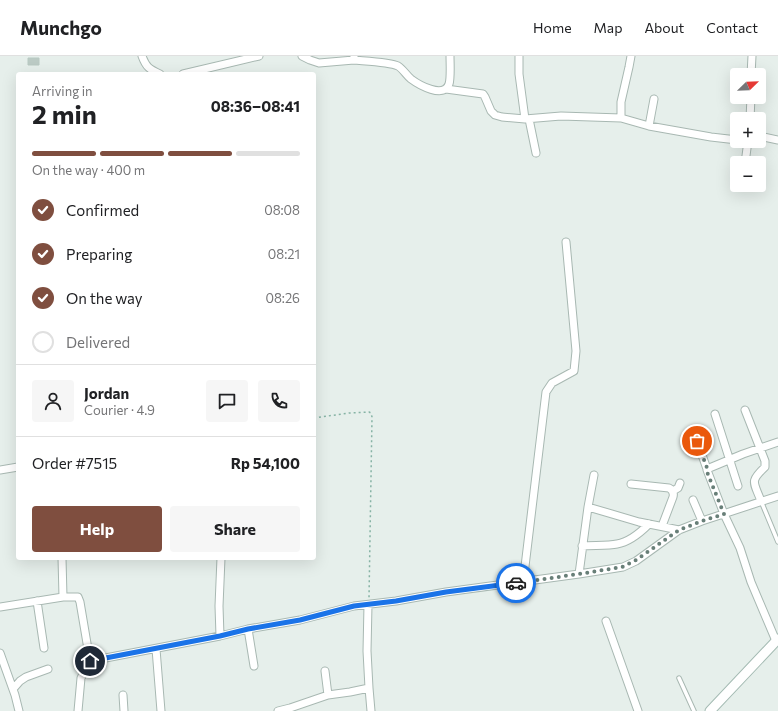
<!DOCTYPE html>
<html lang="en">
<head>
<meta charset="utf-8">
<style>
	body { margin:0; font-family:Commissioner,sans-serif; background:#f6f6f6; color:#202124; height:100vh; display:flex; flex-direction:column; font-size:15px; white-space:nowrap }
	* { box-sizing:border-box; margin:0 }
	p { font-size:13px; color:#757577 }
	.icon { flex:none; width:22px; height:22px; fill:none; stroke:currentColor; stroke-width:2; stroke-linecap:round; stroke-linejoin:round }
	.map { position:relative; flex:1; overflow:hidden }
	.sheet { position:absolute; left:16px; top:16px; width:300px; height:488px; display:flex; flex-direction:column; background:#fff; border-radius:4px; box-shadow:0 4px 16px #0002 }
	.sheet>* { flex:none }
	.needle { width:26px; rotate:67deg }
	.tools { position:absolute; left:730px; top:12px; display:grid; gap:8px }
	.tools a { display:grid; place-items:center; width:36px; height:36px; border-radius:4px; background:#fff; box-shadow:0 4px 16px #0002; font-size:20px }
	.pin { position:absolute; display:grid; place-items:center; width:34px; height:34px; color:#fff; margin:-17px; border:2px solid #fff; border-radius:50%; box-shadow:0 1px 4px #0007 }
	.courier { position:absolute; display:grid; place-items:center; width:40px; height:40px; margin:-20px; border:3px solid #1a73e8; border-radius:50%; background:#fff; color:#222; box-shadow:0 1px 5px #0007 }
	.headline em { font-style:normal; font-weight:700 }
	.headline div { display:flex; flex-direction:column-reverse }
	.headline { display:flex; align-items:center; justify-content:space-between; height:68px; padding:0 16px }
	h1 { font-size:26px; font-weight:700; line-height:30px }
	.bar { display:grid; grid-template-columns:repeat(4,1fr); gap:6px 4px; align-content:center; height:48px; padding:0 16px }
	.bar i { height:5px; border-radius:3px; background:#e0e0e0 }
	.bar .selected { background:#7f4e3f }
	.bar p { grid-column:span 4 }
	.line { display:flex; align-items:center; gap:10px; padding:0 16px; border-top:1px solid #e0e0e0 }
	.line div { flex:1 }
	.round { display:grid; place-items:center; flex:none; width:42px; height:42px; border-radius:4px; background:#f6f6f6 }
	ol { padding:0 16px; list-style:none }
	li { display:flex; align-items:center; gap:12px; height:44px }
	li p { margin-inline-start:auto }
	li .icon { padding:4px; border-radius:50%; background:#7f4e3f; color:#fff; stroke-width:4 }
	li:last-child { color:#757577 }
	li i { width:22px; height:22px; border:2px solid #e0e0e0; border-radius:50% }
	.primary-button { display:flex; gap:8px; margin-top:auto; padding:8px 16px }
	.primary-button a { flex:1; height:46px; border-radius:4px; background:#7f4e3f; color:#fff; font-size:16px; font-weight:700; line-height:46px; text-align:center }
	.primary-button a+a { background:#f6f6f6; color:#202124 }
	header { display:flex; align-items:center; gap:24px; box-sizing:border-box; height:56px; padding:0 20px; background:#fff; border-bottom:1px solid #e0e0e0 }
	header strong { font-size:19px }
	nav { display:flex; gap:22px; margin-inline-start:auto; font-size:14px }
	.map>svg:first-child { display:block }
	.building { fill:#bbcac4; stroke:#b8c9c2 }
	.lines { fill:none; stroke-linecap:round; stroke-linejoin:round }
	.lane-casing { stroke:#a8b8b2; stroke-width:5.5 }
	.street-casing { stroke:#a8b8b2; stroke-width:9 }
	.secondary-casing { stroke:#a4bbb3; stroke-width:11 }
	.path { stroke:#86b3a5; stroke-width:1.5; stroke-dasharray:2 3; stroke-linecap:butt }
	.lane { stroke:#fff; stroke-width:3.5 }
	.street { stroke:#fff; stroke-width:7 }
	.secondary { stroke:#fff; stroke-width:9 }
	.done { stroke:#687f78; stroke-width:4; stroke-dasharray:0 7.2 }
	.route { stroke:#1a73e8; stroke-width:5 }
</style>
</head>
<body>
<header>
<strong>Munchgo</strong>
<nav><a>Home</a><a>Map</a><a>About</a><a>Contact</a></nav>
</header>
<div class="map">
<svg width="778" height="655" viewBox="0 0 778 655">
	<rect width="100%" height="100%" fill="#e6efeb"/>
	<!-- building -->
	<path class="building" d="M28 2H39V9H28Z"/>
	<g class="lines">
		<defs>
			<path id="lane" d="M761 445 778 486
				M679 622 694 655"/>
			<path id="street" d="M142 0C146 11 149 13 160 18
				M302 0 310 4 319 7 354 4V0
				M519 0V18L525 63
				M354 4C364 5 390 6 398 10 403 13 406 19 411 23 419 29 444 43 449 28 451 22 450 7 450 0
				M183 18 259 0
				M751 19 752 0
				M446 33 483 38 485 41 491 55 495 59 502 61 525 63 561 60 621 62 649 70 711 81 737 84
				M621 62V46L629 11 631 0
				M529 63 536 97
				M750 63 751 41
				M649 70 654 43
				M759 80 778 84
				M745 107 748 85
				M745 354 765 405V411C749 426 754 426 761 445
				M715 358 738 430
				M697 385 707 413
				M0 414 18 411
				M631 428 669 432C673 434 674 437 673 441L662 470
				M673 435 678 432 680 427
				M693 444 702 465
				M588 451 594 419
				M582 490C592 489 608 490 617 488 629 486 641 476 649 468
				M62 502 63 541
				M579 518 588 451 639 466 679 474
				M523 527 546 336 552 327 574 315 576 295 566 186
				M37 545 44 592
				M368 549 367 595 369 632
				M0 551 63 541H78L80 546 90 605 81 622 78 655
				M606 565 638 655
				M248 573 254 610
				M220 580 219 550 221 502
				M776 585 751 526 740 492 724 458 707 414V413L743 398 778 386
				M156 593 161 655
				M0 597 15 639 19 655
				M90 605 220 580 248 573 300 564 354 550 396 545 446 536 579 518 623 511 636 505 679 474 702 465 778 440
				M325 615 328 639
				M13 633 20 625 26 621 48 613
				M123 639 124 655
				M278 655 290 652 328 639 350 636 369 632 371 655"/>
			<path id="secondary" d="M710 655 778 583"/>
		</defs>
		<!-- lane casing -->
		<use href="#lane" class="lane-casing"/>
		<!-- street casing -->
		<use href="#street" class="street-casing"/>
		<!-- secondary casing -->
		<use href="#secondary" class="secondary-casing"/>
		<!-- path -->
		<path class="path" d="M314 362 349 357 369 356 371 357 372 361 369 542"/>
		<!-- lane -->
		<use href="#lane" class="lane"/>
		<!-- street -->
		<use href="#street" class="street"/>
		<!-- secondary -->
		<use href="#secondary" class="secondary"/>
	</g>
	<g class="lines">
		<!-- done -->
		<path class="done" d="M516 527 579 518 622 511 636 504 679 474 702 465 724 458 707 416V412L697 385"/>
		<!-- route -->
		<path class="route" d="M90 605 220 580 248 573 300 564 354 550 396 545 446 536 516 527"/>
	</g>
</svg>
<div class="tools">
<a><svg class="needle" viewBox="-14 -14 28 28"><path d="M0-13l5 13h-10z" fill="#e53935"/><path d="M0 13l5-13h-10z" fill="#757577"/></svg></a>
<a>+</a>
<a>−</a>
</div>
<div class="pin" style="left:697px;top:385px;background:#ea580c"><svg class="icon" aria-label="bag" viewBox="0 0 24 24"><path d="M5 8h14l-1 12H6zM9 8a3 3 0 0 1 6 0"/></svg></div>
<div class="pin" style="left:90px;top:605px;background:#1f2937"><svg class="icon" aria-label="home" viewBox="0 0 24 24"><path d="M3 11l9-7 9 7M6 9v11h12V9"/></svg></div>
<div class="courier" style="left:516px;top:527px"><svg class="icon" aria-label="car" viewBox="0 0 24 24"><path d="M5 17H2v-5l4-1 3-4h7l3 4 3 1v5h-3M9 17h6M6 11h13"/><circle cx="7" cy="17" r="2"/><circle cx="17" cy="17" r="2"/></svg></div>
<section class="sheet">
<div class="headline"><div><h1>2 min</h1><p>Arriving in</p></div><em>08:36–08:41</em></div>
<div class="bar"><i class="selected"></i><i class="selected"></i><i class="selected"></i><i></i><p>On the way · 400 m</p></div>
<ol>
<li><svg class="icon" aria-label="check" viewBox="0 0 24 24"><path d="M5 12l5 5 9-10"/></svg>Confirmed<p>08:08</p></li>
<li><svg class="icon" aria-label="check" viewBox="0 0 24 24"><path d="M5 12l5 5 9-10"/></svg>Preparing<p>08:21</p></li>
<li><svg class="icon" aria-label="check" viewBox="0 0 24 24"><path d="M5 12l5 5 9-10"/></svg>On the way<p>08:26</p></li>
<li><i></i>Delivered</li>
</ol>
<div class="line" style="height:72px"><a class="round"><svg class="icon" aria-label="person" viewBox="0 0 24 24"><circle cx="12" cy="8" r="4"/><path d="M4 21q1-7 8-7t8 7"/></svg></a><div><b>Jordan</b><p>Courier · 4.9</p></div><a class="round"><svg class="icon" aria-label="chat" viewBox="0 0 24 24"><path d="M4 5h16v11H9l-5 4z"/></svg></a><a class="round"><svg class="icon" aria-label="phone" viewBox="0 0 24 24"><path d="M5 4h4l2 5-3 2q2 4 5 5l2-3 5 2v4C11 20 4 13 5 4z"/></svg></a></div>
<div class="line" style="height:52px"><div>Order #7515</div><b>Rp 54,100</b></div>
<div class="primary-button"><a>Help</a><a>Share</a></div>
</section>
</div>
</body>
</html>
